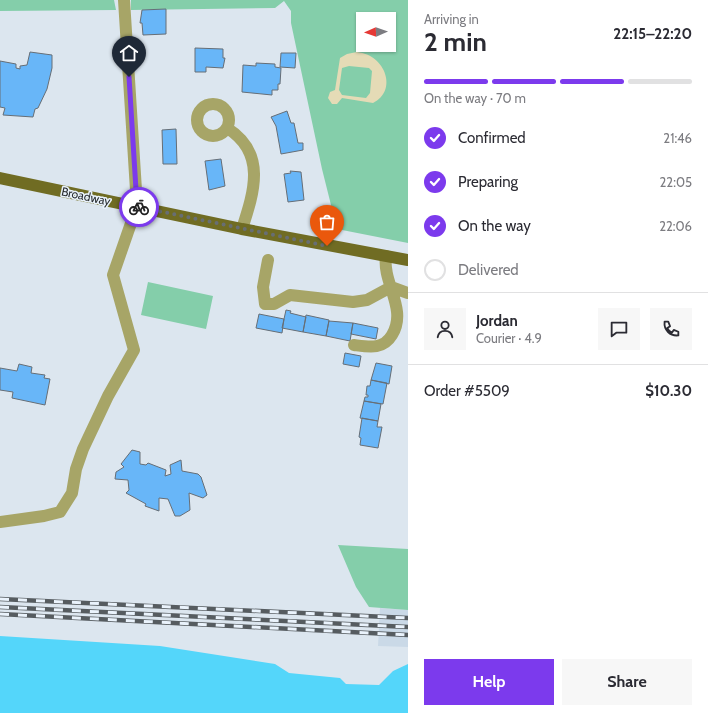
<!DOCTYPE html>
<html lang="en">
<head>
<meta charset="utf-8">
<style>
	body { margin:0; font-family:Cabin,sans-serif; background:#f7f7f7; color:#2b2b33; height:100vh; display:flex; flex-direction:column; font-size:15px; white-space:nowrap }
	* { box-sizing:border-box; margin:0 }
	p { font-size:13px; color:#7c7c81 }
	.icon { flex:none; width:22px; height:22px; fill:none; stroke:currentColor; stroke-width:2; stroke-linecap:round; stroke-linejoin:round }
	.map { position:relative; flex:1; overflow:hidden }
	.panel { display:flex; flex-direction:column; background:#fff; width:300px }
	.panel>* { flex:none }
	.needle { width:26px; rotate:268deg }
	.fabs { position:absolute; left:356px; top:12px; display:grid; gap:8px }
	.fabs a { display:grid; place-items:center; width:40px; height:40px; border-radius:0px; background:#fff; box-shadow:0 1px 3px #0004; font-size:20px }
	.pin { position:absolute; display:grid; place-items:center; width:34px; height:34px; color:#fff; margin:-41px -17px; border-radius:50% 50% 50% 0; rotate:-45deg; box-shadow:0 0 4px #0007 }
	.pin .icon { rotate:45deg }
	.courier { position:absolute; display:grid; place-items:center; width:40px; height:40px; margin:-20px; border:3px solid #7c3aed; border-radius:50%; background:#fff; color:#222; box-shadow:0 1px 5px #0007 }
	.overview em { font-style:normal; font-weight:700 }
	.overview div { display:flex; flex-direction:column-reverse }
	.overview { display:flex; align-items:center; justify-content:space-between; height:68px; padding:0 16px }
	h1 { font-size:26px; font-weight:700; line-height:30px }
	.bar { display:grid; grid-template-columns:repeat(4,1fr); gap:6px 4px; align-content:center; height:48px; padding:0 16px }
	.bar i { height:5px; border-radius:3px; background:#e1e1e2 }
	.bar .selected { background:#7c3aed }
	.bar p { grid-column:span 4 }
	.line { display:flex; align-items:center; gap:10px; padding:0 16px; border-top:1px solid #e1e1e2 }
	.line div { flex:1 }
	.round { display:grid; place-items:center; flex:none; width:42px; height:42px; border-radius:0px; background:#f7f7f7 }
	ol { padding:0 16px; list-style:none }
	li { display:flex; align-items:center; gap:12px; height:44px }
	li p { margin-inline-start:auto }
	li .icon { padding:4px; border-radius:50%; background:#7c3aed; color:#fff; stroke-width:4 }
	li:last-child { color:#7c7c81 }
	li i { width:22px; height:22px; border:2px solid #e1e1e2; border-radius:50% }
	.primary-button { display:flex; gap:8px; margin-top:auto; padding:8px 16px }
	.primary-button a { flex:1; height:46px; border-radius:0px; background:#7c3aed; color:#fff; font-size:16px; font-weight:700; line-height:46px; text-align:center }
	.primary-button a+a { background:#f7f7f7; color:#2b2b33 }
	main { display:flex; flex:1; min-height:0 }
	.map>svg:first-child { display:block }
	.built { fill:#cad9e7 }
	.green { fill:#84ceaa; fill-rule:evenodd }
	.sand { fill:#e5dbb6; fill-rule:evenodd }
	.water { fill:#54d6fa }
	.building { fill:#68b6f8; stroke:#666e76 }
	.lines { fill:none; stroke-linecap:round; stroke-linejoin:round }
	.minor { stroke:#a7a567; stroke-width:12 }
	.major { stroke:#706c23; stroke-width:12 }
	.rail-casing { stroke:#565c60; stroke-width:4.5 }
	.rail { stroke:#eaf3fc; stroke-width:3; stroke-dasharray:9; stroke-linecap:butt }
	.done { stroke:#686e73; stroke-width:4; stroke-dasharray:0 7.2 }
	.route { stroke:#7c3aed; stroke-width:5 }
	.labels { text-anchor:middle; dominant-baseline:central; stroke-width:3; stroke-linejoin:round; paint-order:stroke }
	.street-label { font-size:12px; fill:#292d30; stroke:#eaf3fc }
</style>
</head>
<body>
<main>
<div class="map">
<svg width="408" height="713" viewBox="0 0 408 713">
	<rect width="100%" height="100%" fill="#dce6ef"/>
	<!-- built -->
	<path class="built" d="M380 608 408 610V647L378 646Z"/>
	<!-- green -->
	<path class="green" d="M0 0H114L116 10 0 11Z
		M131 0H408V243L337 229 322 169 291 23V11L284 1 275 8 131 10ZM363 19H389V45H363Z
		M148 282 213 296 206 329 141 315Z
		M338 545 408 549V610L369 607 356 587Z"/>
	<!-- sand -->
	<path class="sand" d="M357 52C386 55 398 91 373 103L342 98 337 104H332L328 98 330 92 335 90 340 58 347 54ZM349 66 369 68 372 71 370 93 366 98 342 95 339 90 342 68Z"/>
	<!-- water -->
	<path class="water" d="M0 636 160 646 275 664 289 673 340 678 346 684 379 685 393 671 408 664V713H0Z"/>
	<!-- building -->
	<path class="building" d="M166 9V34L143 35 142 23H140L142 10Z
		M195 48 223 49V58H225L223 68 206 67V72H195Z
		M30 52 52 55V68L47 89 38 108 35 109 33 117 3 115 5 108 0 107V61L16 64V68L20 69V66L27 65Z
		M281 53H296L295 68 280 67Z
		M256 63 275 64V67L281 68 280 84H278V90H272V95L242 92 243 65 256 66Z
		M287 111 291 123H294L298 143H303V150L281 154 276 126 271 117Z
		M176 129 177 164H163L162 130Z
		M221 159 225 186 209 190 205 161Z
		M290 171 301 172 304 200 288 202 284 174 291 173Z
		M286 310 291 311 290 313 306 317 303 332 282 328Z
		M259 314 284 319 282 333 256 328Z
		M306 315 329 320 326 336 303 332Z
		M329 321 353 323 350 341 326 336Z
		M353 323 378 328 376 339 351 334Z
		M345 353 361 356 359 367 343 364Z
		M376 363 392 366 389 384 371 380Z
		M19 364 32 367 31 373 45 375 44 378 50 379 45 405 12 398 13 392 0 390V368L17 371Z
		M371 380 387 383 383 404 364 401 365 397H368V395H366L367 386H370Z
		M364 401 381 404 378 421 360 418Z
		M362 418 378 421 377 427H382L378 448 360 445 361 438 359 437Z
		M132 450 140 452V464L146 465 148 463 166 470 165 476 171 474 170 465 181 460 182 471 198 474 201 477 207 495 203 498 189 493 190 510 180 516H175L168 499 159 498V511L145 506 146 504 126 493 129 490 128 480 115 479 116 472 124 467 121 464Z"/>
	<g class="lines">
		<!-- minor -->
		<path class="minor" d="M197 120a16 16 0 1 1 32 0a16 16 0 1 1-32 0Z
			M227 128C267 153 254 192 242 229
			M268 260 263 287 265 304H274L290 295 353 302 367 300 391 287 408 293
			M354 345C369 347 383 350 392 335 408 309 382 283 386 256
			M0 522 44 516 60 512 72 493 76 469 83 449 108 396 134 350 113 275 137 206 124 0"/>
		<!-- major -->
		<path class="major" d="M0 178 242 229 408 260"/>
		<defs>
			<path id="rail" d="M0 599 408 618
				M0 607 408 627
				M0 614 408 635"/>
		</defs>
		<!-- rail casing -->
		<use href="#rail" class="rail-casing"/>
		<!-- rail -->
		<use href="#rail" class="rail"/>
	</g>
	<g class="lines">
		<!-- done -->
		<path class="done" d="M139 207 327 246"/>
		<!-- route -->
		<path class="route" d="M129 77 137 206 139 207"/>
	</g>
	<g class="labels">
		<!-- street labels -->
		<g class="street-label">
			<text transform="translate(86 196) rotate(12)">Broadway</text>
		</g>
	</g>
</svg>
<div class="fabs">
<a><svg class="needle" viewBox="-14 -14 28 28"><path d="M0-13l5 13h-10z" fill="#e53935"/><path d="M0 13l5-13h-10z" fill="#7c7c81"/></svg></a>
</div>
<div class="pin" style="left:327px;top:246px;background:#ea580c"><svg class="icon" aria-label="bag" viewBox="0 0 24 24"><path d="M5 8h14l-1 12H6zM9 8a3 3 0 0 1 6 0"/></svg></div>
<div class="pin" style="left:129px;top:77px;background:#1f2937"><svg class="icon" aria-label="home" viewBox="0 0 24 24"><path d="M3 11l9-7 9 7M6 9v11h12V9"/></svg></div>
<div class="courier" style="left:139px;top:207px"><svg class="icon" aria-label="bike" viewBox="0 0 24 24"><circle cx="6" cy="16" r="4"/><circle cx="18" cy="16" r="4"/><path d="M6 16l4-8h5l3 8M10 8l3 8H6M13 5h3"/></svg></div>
</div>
<section class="panel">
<div class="overview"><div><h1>2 min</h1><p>Arriving in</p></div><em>22:15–22:20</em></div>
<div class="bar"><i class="selected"></i><i class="selected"></i><i class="selected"></i><i></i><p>On the way · 70 m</p></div>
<ol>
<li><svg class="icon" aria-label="check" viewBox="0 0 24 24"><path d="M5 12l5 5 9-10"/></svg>Confirmed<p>21:46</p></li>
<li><svg class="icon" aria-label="check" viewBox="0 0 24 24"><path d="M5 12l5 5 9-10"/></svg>Preparing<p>22:05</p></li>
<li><svg class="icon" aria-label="check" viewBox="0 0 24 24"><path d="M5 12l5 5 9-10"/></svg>On the way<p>22:06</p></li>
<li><i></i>Delivered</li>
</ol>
<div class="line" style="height:72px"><a class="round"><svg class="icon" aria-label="person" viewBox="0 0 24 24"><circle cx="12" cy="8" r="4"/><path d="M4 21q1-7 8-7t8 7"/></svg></a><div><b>Jordan</b><p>Courier · 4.9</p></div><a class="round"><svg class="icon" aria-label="chat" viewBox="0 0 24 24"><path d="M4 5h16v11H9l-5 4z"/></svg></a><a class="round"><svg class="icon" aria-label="phone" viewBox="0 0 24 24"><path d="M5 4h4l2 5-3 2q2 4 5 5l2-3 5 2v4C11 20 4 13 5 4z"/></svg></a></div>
<div class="line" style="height:52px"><div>Order #5509</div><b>$10.30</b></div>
<div class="primary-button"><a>Help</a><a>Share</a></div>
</section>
</main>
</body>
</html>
